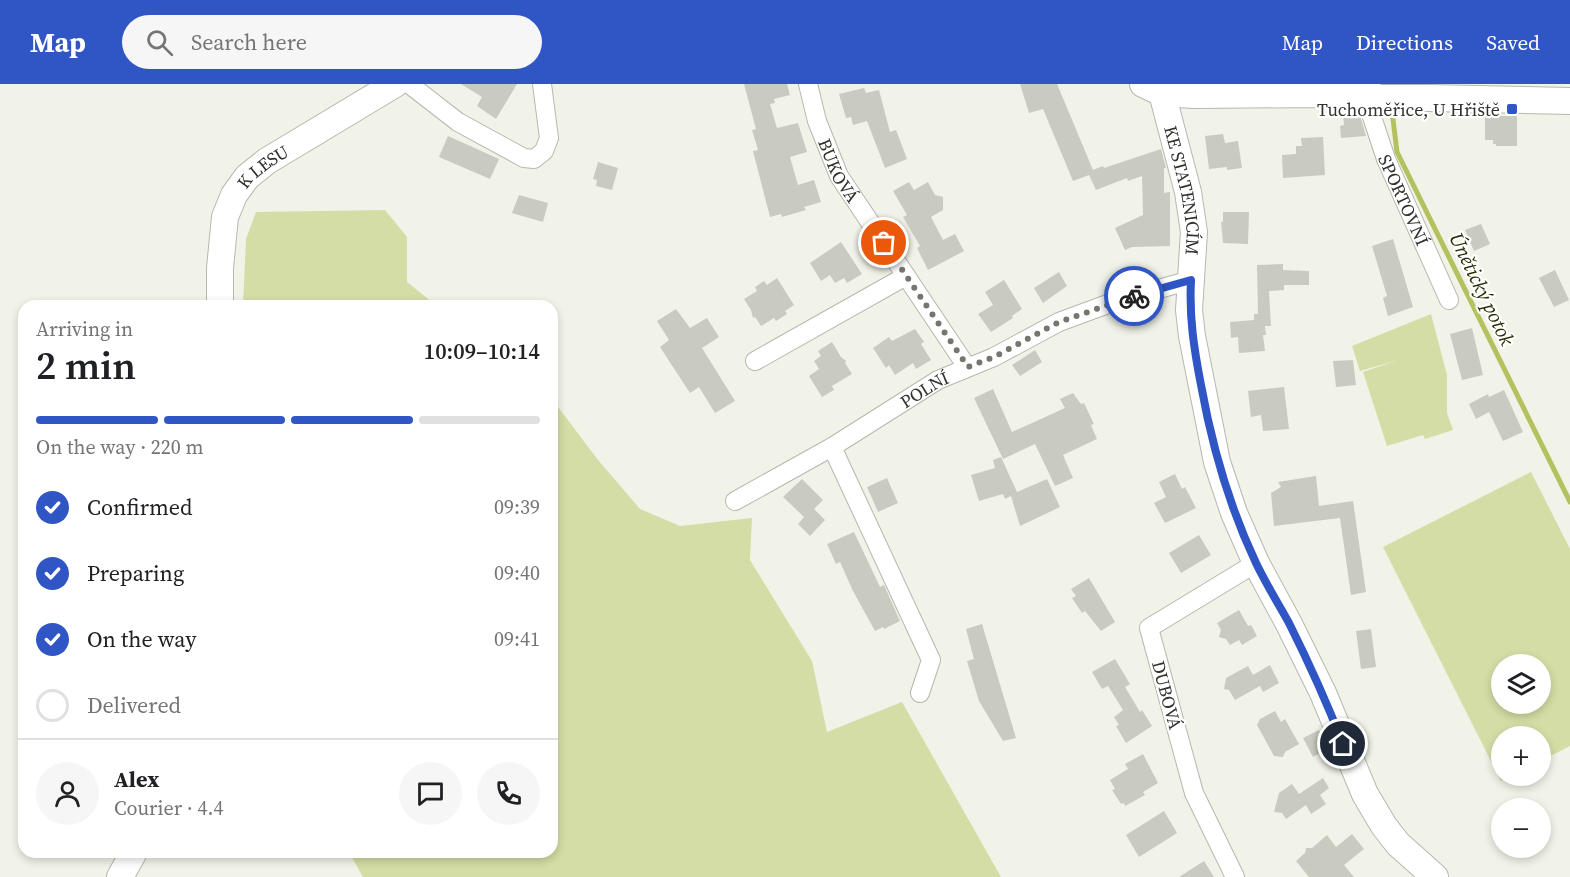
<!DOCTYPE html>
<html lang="en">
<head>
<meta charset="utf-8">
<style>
	body { margin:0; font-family:"Source Serif 4",serif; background:#f6f6f6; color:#202124; height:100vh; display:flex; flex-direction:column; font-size:22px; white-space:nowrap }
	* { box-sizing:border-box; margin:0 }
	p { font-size:20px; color:#757577 }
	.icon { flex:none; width:33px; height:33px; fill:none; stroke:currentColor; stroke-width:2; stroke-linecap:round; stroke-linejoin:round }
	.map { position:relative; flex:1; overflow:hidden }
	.sheet { position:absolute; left:18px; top:216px; width:540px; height:558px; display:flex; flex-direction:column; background:#fff; border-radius:18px; box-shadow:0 3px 9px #0003 }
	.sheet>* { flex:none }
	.tools { position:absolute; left:1491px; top:570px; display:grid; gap:12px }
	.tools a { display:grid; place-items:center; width:60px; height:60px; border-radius:50%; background:#fff; box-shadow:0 3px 9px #0003; font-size:30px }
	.pin { position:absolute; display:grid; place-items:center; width:51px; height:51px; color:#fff; margin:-26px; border:3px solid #fff; border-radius:50%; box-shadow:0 2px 6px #0007 }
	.courier { position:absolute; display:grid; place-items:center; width:60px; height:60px; margin:-30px; border:4px solid #3056c6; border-radius:50%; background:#fff; color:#222; box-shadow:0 2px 8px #0007 }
	.head em { font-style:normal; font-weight:600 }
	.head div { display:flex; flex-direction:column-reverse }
	.head { display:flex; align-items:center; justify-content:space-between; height:102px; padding:0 18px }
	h1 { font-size:39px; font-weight:600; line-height:45px }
	.bar { display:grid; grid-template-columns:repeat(4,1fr); gap:9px 6px; align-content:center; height:72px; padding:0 18px }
	.bar i { height:8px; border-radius:4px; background:#e0e0e0 }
	.bar .current { background:#3056c6 }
	.bar p { grid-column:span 4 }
	.line { display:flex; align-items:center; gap:15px; padding:0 18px; border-top:2px solid #e0e0e0 }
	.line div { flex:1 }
	.round { display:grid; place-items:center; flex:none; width:63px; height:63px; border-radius:32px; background:#f6f6f6 }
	ol { padding:0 18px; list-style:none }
	li { display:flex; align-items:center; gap:18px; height:66px }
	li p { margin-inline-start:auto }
	li .icon { padding:6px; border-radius:50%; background:#3056c6; color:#fff; stroke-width:4 }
	li:last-child { color:#757577 }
	li i { width:33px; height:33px; border:3px solid #e0e0e0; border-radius:50% }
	header { display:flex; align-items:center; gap:36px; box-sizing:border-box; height:84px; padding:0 30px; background:#3056c6; color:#fff }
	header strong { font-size:28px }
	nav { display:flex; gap:33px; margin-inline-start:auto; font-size:21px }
	.search { width:420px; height:54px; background:#f6f6f6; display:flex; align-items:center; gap:15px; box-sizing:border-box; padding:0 21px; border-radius:33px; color:#757577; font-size:22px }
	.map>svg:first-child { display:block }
	.green { fill:#d4dda5; fill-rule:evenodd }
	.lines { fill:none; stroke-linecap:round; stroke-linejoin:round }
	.stream { stroke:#b4c15f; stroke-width:5 }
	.building { fill:#c9cbc0 }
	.street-casing { stroke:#b6b8ae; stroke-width:20 }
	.secondary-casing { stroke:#b6b8ae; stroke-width:28 }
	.street { stroke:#fff; stroke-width:18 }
	.secondary { stroke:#fff; stroke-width:26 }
	.done { stroke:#757670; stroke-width:6; stroke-dasharray:0 10.8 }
	.route { stroke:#3056c6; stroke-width:8 }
	.poi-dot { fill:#3056c6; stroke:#fff; stroke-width:2 }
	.labels { text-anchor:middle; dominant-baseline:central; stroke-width:4.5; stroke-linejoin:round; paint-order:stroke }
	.poi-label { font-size:18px; fill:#32332f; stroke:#fff; text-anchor:end }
	.street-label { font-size:18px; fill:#32332f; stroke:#fff }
	.water-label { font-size:20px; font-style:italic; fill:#282c02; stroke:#fff }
</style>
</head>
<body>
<header>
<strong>Map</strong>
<div class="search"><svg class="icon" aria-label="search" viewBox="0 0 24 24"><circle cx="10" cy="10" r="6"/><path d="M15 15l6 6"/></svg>Search here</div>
<nav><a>Map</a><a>Directions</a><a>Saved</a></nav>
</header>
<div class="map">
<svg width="1570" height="793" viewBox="0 0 1570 793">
	<rect width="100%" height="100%" fill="#f1f3e8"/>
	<!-- green -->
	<path class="green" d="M385 126 407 153V198L437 222H243L246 155 256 128Z
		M1431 230 1447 291V329L1453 346 1425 355 1423 351 1387 362 1363 288 1398 276 1360 287 1352 262Z
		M552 315 598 376 640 425 680 442 752 434 750 476 812 577 827 648 902 618 1001 793H363L349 768H552Z
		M1531 388 1570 465V662L1541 677 1540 652H1502V692H1512L1501 697 1383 463ZM1540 580V620H1502V580Z"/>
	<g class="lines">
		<!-- stream -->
		<path class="stream" d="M1391 19 1397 68 1570 418"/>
	</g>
	<!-- building -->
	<path class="building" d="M461 0H517L496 35 477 22 482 13Z
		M744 0H787L790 11 774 15 775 19 770 20 777 44 798 39 807 68 790 73 798 101 814 96 821 118 804 123 806 126 782 133 781 130 770 133 753 67 758 66 752 46 756 45Z
		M1020 0H1057L1093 86 1103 82 1104 84 1161 65 1166 84H1164V109L1170 108V162L1132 163 1125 166 1115 144 1143 131 1142 92 1128 97 1127 94 1096 106 1089 91 1073 97 1043 25 1029 29Z
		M864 4 866 9 879 6 890 48 896 46 907 75 885 84 867 37 853 41 851 33 846 34 839 10Z
		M1359 28 1366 52 1341 54 1340 42 1344 41 1343 29Z
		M1485 32H1517V62H1496V60H1493V56H1485Z
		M1223 50 1225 59 1238 57 1242 84 1227 86V83L1209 85 1205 52Z
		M448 52 499 75 490 95 439 73Z
		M1323 53 1325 91 1283 94 1282 71 1296 70V62H1302L1301 54Z
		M598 78 618 84 612 106 596 102 597 96 593 95Z
		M909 98 914 106 928 98 935 111 943 113V126L931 133 943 156 955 150 964 167 928 186 917 164 920 162 903 133 907 131 893 107Z
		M519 111 548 119 543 138 512 129Z
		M1223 128H1249L1248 160 1223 159 1221 138H1223Z
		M1481 140 1490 160 1474 167 1465 146Z
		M1393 155 1413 223 1388 232 1383 214 1387 212 1372 162Z
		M841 158 862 190 847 199 844 194 835 199 830 191 821 197 810 179Z
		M1283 180V186L1309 187V201H1284V206L1269 207 1271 242H1265L1266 251H1263L1265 267 1239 269 1238 253 1231 254 1230 238 1254 236V230H1258L1257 181Z
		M1555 186 1569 216 1554 223 1539 194Z
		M1059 188 1067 202 1043 219 1034 204Z
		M777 194 794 221 785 227 787 230 776 237 774 234 761 242 755 233 753 234 751 226 744 215 757 207 755 203 764 197 767 201Z
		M1004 196 1022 225 1012 232 1013 234 991 248 978 230 993 221 985 208Z
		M676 225 690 244 707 234 719 253 702 264 735 317 715 329 699 303 690 309 660 263 669 256 657 237Z
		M1472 244 1483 291 1462 296 1450 250Z
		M915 245 924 258 921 260 931 276 916 285 913 279 895 291 889 281 886 284 873 264 889 253 892 257Z
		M832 258 841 273 846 277 845 279 852 290 832 302 834 306 822 313 809 292 819 285 814 277 821 272 818 267Z
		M1035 266 1042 278 1020 292 1012 281Z
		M1353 276 1356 301 1336 303 1333 277Z
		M1284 303 1289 345 1263 347 1261 331 1251 333 1248 307Z
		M993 305 1012 348 1065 324 1060 315 1073 309 1081 320 1084 319 1094 340 1091 341 1097 355 1063 371 1073 394 1055 402 1035 360 1003 375 974 314Z
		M1504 306 1523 348 1503 357 1489 328 1476 335 1469 320 1488 310 1489 313Z
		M1001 373 1017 408 1047 395 1060 423 1020 442 1011 412 1005 415 1003 410 979 417 971 391 995 384 993 376Z
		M1175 390 1182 405 1185 403 1196 424 1165 439 1154 419 1166 413 1159 398Z
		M1316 392 1319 422 1353 417 1366 508 1351 511 1340 434 1274 442 1271 409 1281 403 1278 398Z
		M887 394 898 419 878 428 867 403Z
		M802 395 823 416 814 425 825 436 810 452 798 440 804 433 783 413Z
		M854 448 880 503 884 501 900 537 884 545 883 543 875 547 853 507 840 478 836 480 827 460Z
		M1199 451 1211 471 1181 489 1169 469Z
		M1089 494 1115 538 1101 547 1085 527 1082 529 1072 514 1076 512 1071 505Z
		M1239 526 1248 542 1251 541 1257 552 1242 561 1239 556 1230 561 1226 555 1219 553 1221 546 1217 539Z
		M982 540 1016 654 1003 657 979 617 967 577 974 575 966 545Z
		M1371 545 1376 583 1361 585 1356 547Z
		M1115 575 1130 600 1125 603 1140 628 1142 626 1152 642 1126 659 1116 642 1119 641 1114 633 1123 626 1108 602 1102 605 1092 588Z
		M1270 581 1279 599 1263 608 1260 602 1235 616 1229 606 1224 605 1226 594 1248 582 1253 591Z
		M1275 627 1281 638 1285 635 1299 660 1285 668 1283 673 1274 672 1257 641 1260 635Z
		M1319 646 1327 665 1313 673 1303 654Z
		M1143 670 1158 699 1143 708 1145 711 1125 722 1124 719 1121 720 1112 706 1115 705 1110 696 1128 685 1125 680Z
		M1323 694 1329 704 1320 711 1326 720 1311 730 1306 721 1286 735 1282 729 1274 728 1279 709 1292 700 1299 710Z
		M1164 727 1177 749 1139 773 1126 751Z
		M1352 750 1364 765 1344 781 1354 793H1309L1296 777 1305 769 1306 764H1312L1327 751 1336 763Z
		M1204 777 1214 793H1179Z"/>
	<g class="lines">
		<defs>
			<g id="street">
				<path d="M409 0 458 38 524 74 534 75 544 67 549 54 542 0"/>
				<path id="s1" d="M808 0 817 37 839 92 967 283"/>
				<path id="s2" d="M1365 12 1386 75 1449 216"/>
				<path d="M755 277 906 192"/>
				<path d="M832 363 931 576 920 609"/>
				<path id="s3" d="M735 417 832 363 938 296 994 273 1059 238 1116 217 1191 196"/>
				<path d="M1235 793 1194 709 1149 544 1256 479"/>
			</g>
			<g id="secondary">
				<path d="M1143 0 1162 9 1194 11 1316 10 1380 13 1570 17"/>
				<path id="s4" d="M1162 9 1188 108 1194 148 1189 226 1192 252 1217 378 1234 429 1256 479 1289 540 1323 609 1365 710 1384 742 1398 760 1435 793"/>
				<path id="s5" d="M220 222V184L225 133 234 111 247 93 267 77 395 0"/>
				<path d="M120 793 134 768"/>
			</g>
		</defs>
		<!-- street casing -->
		<use href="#street" class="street-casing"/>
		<!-- secondary casing -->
		<use href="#secondary" class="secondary-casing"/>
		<!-- street -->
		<use href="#street" class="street"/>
		<!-- secondary -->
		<use href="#secondary" class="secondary"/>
	</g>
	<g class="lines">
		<!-- done -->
		<path class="done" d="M884 159 968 283 994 273 1059 238 1134 212"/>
		<!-- route -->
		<path class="route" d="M1134 212 1191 196C1189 233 1194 265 1201 301 1212 362 1229 422 1256 479 1266 500 1278 519 1289 539 1309 579 1327 619 1343 660"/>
	</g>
	<!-- markers -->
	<rect class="poi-dot" x="1506" y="19" width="12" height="12" rx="3"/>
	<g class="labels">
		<!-- poi labels -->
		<g class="poi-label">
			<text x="1500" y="25">Tuchoměřice, U Hřiště</text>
		</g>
		<!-- street labels -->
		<g class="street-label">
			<text stroke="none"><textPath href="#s5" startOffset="154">K LESU</textPath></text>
			<text stroke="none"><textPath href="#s1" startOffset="92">BUKOVÁ</textPath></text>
			<text stroke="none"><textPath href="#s4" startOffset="100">KE STATENICÍM</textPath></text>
			<text stroke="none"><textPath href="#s2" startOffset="111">SPORTOVNÍ</textPath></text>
			<text stroke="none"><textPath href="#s3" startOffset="220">POLNÍ</textPath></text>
			<text transform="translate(1167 611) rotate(75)">DUBOVÁ</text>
		</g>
		<!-- water labels -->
		<g class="water-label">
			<text transform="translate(1482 205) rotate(64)">Únětický potok</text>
		</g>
	</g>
</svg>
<div class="tools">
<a><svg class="icon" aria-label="layers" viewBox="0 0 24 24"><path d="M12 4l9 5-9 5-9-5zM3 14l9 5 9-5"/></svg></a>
<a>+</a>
<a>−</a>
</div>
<div class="pin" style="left:884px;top:159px;background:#ea580c"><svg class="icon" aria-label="bag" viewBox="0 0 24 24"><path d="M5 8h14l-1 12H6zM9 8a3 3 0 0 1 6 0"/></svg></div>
<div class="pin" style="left:1343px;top:660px;background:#1f2937"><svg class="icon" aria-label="home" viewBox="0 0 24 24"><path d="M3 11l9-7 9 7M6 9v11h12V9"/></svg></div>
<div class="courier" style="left:1134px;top:212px"><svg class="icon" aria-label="bike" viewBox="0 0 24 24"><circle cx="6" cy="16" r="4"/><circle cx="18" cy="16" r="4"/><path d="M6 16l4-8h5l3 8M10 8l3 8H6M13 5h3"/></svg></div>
<section class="sheet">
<div class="head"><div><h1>2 min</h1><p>Arriving in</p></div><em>10:09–10:14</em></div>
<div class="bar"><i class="current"></i><i class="current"></i><i class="current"></i><i></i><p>On the way · 220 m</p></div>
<ol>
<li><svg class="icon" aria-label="check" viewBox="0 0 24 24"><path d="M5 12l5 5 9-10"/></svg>Confirmed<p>09:39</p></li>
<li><svg class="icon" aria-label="check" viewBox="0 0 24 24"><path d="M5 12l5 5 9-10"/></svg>Preparing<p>09:40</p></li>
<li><svg class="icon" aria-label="check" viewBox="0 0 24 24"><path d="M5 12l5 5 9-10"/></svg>On the way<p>09:41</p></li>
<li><i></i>Delivered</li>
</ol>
<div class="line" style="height:108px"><a class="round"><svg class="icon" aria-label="person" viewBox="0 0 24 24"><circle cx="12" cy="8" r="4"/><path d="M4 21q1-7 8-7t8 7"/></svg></a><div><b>Alex</b><p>Courier · 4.4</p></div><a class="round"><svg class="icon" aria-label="chat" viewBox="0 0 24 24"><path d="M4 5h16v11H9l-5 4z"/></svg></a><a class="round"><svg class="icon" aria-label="phone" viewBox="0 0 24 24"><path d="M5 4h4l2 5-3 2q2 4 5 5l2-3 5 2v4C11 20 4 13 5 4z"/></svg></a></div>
</section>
</div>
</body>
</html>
